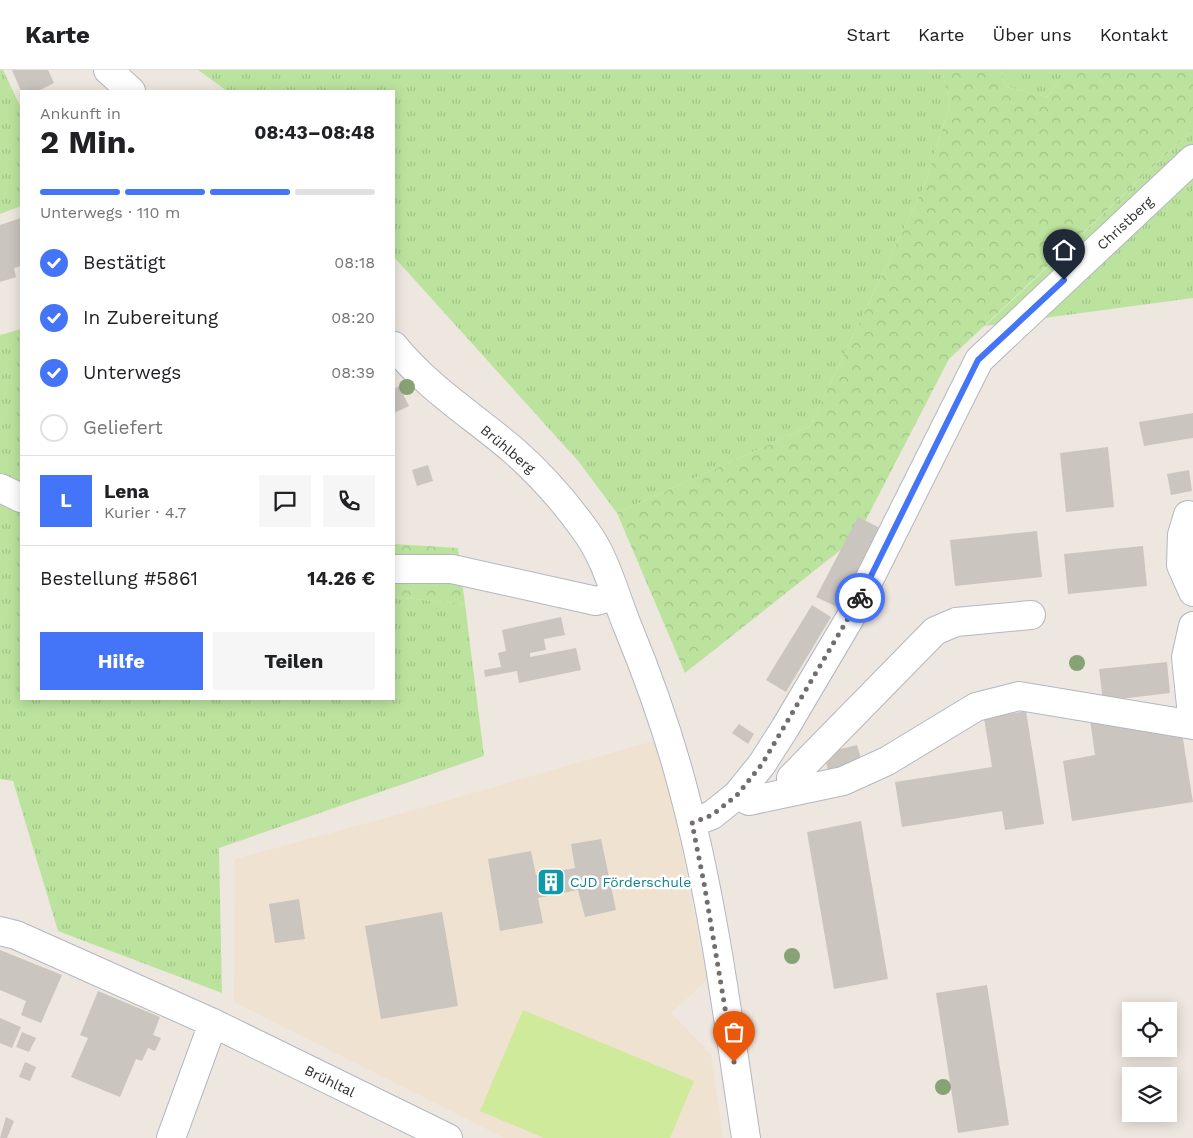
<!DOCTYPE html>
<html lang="de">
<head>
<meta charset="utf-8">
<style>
	body { margin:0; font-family:"Work Sans",sans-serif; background:#f6f6f6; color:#202124; height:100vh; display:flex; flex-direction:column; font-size:19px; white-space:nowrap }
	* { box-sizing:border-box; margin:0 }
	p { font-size:16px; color:#757577 }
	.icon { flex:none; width:28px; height:28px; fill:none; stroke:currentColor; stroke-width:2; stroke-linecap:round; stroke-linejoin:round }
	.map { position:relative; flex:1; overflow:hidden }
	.details { position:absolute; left:20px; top:20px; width:375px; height:610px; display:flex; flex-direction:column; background:#fff; border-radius:0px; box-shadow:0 2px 12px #0003 }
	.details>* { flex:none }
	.buttons { position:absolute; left:1122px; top:932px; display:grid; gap:10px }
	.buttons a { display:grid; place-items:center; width:55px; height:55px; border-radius:0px; background:#fff; box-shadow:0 2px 12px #0003; font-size:25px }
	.pin { position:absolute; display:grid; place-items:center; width:42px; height:42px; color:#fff; margin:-51px -21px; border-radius:50% 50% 50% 0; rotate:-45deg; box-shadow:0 0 5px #0007 }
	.pin .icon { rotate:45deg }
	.courier { position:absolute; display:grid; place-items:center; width:50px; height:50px; margin:-25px; border:4px solid #4474f7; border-radius:50%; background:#fff; color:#222; box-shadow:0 1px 6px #0007 }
	.headline em { font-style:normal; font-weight:700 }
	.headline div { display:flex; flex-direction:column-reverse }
	.headline { display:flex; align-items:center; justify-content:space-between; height:85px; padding:0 20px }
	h1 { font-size:32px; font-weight:700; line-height:38px }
	.bar { display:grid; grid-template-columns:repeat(4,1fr); gap:8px 5px; align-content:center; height:60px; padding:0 20px }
	.bar i { height:6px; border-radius:4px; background:#e0e0e0 }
	.bar .selected { background:#4474f7 }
	.bar p { grid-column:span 4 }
	.line { display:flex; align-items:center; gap:12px; padding:0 20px; border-top:1px solid #e0e0e0 }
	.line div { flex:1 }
	.round { display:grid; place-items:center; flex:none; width:52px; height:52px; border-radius:0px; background:#f6f6f6 }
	ol { padding:0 20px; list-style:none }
	li { display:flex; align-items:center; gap:15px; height:55px }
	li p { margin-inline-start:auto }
	li .icon { padding:5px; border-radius:50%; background:#4474f7; color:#fff; stroke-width:4 }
	li:last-child { color:#757577 }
	li i { width:28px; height:28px; border:2px solid #e0e0e0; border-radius:50% }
	.button { display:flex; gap:10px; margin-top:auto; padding:10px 20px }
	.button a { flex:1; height:58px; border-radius:0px; background:#4474f7; color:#fff; font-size:20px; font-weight:700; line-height:58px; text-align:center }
	.button a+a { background:#f6f6f6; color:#202124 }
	header { display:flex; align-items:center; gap:30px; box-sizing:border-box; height:70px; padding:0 25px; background:#fff; border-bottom:1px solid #e0e0e0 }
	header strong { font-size:24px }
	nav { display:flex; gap:28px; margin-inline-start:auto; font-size:18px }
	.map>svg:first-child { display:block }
	.education { fill:#efe2d0 }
	.grass { fill:url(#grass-tufts) }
	.forest { fill:url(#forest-crowns) }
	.pitch { fill:#cfea9a }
	.building { fill:#cac5be }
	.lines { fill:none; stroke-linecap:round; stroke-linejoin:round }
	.minor-casing { stroke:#b3b7c0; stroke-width:30 }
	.minor { stroke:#fff; stroke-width:28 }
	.tree { fill:#87a275 }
	.done { stroke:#716e6c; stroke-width:5; stroke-dasharray:0 9 }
	.route { stroke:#4474f7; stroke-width:6 }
	.labels { text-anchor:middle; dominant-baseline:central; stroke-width:5; stroke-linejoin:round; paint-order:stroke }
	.street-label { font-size:14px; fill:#2d2d2d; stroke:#fff }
	.culture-label { font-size:14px; fill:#0d838f; stroke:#fff; text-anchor:start }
</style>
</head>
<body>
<header>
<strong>Karte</strong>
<nav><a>Start</a><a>Karte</a><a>Über uns</a><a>Kontakt</a></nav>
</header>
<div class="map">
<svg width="1193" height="1068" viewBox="0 0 1193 1068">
	<defs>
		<pattern id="grass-tufts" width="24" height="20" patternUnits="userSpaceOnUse" patternTransform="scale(1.25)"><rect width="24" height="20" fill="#bbe39e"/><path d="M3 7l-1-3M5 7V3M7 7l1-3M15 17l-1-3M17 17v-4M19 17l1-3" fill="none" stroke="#a1c388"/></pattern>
		<pattern id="forest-crowns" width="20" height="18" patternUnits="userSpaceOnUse" patternTransform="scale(1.25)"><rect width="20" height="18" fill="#bbe39e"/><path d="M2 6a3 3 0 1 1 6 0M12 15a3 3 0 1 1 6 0" fill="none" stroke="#a1c388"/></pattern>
	</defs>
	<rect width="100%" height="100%" fill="#eee7e0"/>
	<!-- education -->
	<path class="education" d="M660 669 707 910 671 943 711 984 723 1068H504L234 932 235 789 407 742Z"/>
	<!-- grass -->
	<path class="grass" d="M0 0H3L21 38V136L0 144Z
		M198 0H942L950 34 925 114 810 356 617 443 579 392 394 187V21H227Z
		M1001 0H1067L1047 27 1005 16Z
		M1193 59V228L985 256Z
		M21 259V629H394V527L465 534 484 686 219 778 222 923 58 861 13 711 0 709V265Z"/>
	<!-- forest -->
	<path class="forest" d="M942 0H1001L1005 16 1047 27 1067 0H1193V59L949 289 857 467 685 603 617 443 810 356 925 114 950 34Z
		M394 474 458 478 465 534 394 527Z"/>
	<!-- pitch -->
	<path class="pitch" d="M523 940 694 1011 670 1068H544L480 1041Z"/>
	<!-- building -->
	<path class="building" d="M12 0H48L54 13 38 21H21Z
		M21 148V196L14 198 16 207 0 212V155Z
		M399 316 409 336 394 343V319Z
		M1193 343V368L1144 376 1139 352Z
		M1108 377 1114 437 1066 442 1060 383Z
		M428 395 433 411 417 416 412 400Z
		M1189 400 1192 421 1171 425 1167 404Z
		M858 447 880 458 839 538 816 527Z
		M1037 461 1042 507 955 516 950 470Z
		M1143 476 1147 516 1068 524 1064 484Z
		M812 535 831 547 786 622 766 610Z
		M561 547 565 565 544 569 546 580 530 583V587L576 578 581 600 519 613 517 601 485 607 484 600 501 597 498 583 506 581 502 560Z
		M1167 592 1170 623 1103 631 1099 599Z
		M1026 641 1044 754 1005 760 1002 741 902 757 895 712 992 697 984 648Z
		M1090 650 1182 663 1193 732 1072 751 1063 691 1095 685Z
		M739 654 754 664 748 674 732 663Z
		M857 675 862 692 828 701 824 683Z
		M861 751 888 909 834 919 807 762Z
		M601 769 616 840 585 847 578 820 538 828 543 853 500 861 488 789 531 781 536 805 575 798 571 774Z
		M299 829 305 869 275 873 269 834Z
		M442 842 458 936 381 949 365 856Z
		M0 880 62 905 41 953 21 945 26 931 0 920Z
		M987 915 1009 1055 958 1063 936 923Z
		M98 921 160 947 153 965 161 968 155 981 148 978 142 991 136 989 120 1027 71 1007 88 968 80 965Z
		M0 948 21 957 12 978 0 973Z
		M22 962 36 968 29 982 16 977Z
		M25 992 36 997 30 1011 19 1007Z
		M6 1047 14 1051 7 1068H0Z"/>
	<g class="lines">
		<defs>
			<path id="minor" d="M108 0 131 21
				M394 276C429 319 472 345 513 380 539 403 565 432 585 460 606 488 614 523 627 555 651 613 672 673 687 734 715 843 729 957 746 1068
				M0 418 21 428
				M1188 445 1182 465 1181 495 1193 522
				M394 499H452L596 531 615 526
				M1193 655 1186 587 1193 556
				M791 721V708L935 561 956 552 1031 545
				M737 725 749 731 843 711 887 691 976 637 1019 626 1193 655
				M692 753 712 745 737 725 762 694 785 658 850 548 979 290 1193 89
				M0 861 16 865 213 953 448 1068
				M171 1068 213 953"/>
		</defs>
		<!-- minor casing -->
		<use href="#minor" class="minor-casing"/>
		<!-- minor -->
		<use href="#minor" class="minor"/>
	</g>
	<!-- trees -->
	<g class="tree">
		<circle cx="407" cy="317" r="8"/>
		<circle cx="1077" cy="593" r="8"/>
		<circle cx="792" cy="886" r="8"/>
		<circle cx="943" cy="1017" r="8"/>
	</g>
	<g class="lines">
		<!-- done -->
		<path class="done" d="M734 992 704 813 692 753 712 745 726 734 737 725 762 694 860 528"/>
		<!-- route -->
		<path class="route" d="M860 528 978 290 1064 210"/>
	</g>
	<!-- icons -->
	<defs>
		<symbol id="building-square" viewBox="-11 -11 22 22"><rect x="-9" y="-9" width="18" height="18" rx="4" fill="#0f9aa8" stroke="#fff"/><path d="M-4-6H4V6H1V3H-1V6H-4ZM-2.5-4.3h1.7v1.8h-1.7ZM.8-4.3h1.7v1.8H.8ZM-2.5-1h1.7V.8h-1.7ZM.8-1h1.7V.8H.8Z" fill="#fff"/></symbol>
	</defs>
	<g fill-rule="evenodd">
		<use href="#building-square" x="535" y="796" width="32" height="32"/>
	</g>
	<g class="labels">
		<!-- street labels -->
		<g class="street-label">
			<text transform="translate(1125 153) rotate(-43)">Christberg</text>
			<text transform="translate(508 379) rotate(40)">Brühlberg</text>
			<text transform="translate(330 1011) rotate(26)">Brühltal</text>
		</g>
		<!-- culture labels -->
		<g class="culture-label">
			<text x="570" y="812">CJD Förderschule</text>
		</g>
	</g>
</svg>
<div class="buttons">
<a><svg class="icon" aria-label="locate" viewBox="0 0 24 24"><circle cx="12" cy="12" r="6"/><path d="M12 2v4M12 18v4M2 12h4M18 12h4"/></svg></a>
<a><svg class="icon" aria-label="layers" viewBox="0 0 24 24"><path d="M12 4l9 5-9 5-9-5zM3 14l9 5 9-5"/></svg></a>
</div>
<div class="pin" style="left:734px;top:992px;background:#ea580c"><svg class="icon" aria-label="bag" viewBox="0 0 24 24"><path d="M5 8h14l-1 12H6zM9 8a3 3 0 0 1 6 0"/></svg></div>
<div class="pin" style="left:1064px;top:210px;background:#1f2937"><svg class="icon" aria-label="home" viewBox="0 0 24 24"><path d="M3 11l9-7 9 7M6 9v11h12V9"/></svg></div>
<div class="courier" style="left:860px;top:528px"><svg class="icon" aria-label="bike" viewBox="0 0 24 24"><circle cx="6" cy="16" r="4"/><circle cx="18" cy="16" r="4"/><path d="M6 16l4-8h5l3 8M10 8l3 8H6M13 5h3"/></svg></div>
<section class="details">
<div class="headline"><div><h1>2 Min.</h1><p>Ankunft in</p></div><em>08:43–08:48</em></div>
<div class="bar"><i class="selected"></i><i class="selected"></i><i class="selected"></i><i></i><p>Unterwegs · 110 m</p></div>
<ol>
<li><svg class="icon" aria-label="check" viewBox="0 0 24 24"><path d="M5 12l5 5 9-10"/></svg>Bestätigt<p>08:18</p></li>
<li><svg class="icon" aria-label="check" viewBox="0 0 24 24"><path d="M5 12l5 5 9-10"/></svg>In Zubereitung<p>08:20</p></li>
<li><svg class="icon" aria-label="check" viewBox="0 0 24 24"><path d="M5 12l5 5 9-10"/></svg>Unterwegs<p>08:39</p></li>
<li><i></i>Geliefert</li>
</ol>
<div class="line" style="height:90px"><b class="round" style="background:#4474f7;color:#fff">L</b><div><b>Lena</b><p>Kurier · 4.7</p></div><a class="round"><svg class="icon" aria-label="chat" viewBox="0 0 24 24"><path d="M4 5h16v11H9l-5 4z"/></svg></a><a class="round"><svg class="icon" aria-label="phone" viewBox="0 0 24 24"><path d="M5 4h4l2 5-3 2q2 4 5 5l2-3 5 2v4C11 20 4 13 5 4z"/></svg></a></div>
<div class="line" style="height:65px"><div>Bestellung #5861</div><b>14.26 €</b></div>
<div class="button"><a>Hilfe</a><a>Teilen</a></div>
</section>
</div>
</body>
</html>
